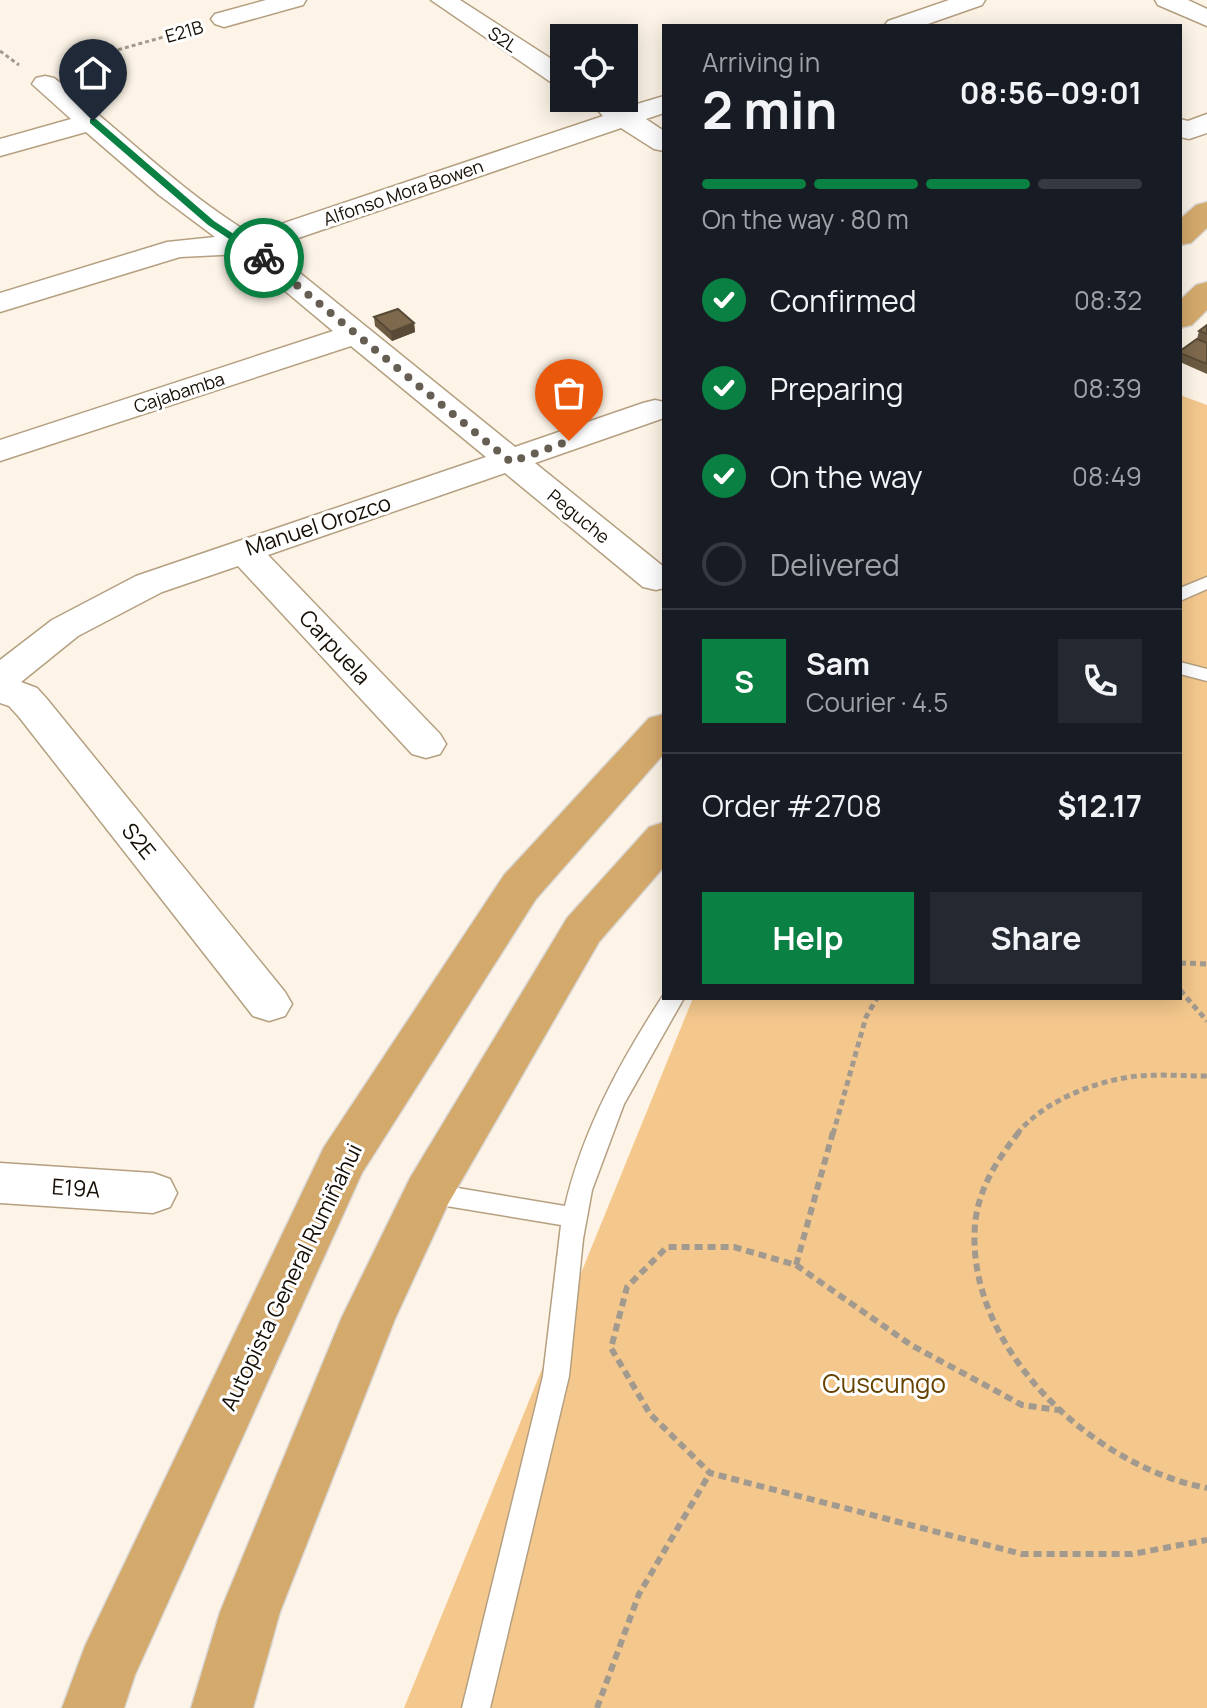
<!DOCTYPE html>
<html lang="en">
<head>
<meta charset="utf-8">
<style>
	body { margin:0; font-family:Manrope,sans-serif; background:#242831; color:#f1f3f6; height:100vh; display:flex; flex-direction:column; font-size:30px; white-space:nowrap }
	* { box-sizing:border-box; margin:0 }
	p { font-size:26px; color:#9ea1a6 }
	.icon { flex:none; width:44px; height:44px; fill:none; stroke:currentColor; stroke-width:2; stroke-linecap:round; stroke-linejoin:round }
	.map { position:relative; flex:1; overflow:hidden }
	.details { position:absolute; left:662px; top:24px; width:520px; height:976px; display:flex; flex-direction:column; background:#171b24; border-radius:0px; box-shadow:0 4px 20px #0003 }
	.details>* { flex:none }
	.controls { position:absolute; left:550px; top:24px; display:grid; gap:16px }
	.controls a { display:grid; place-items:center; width:88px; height:88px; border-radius:0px; background:#171b24; box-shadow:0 4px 20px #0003; font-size:40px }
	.pin { position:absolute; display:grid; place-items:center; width:68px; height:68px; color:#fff; margin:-82px -34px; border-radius:50% 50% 50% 0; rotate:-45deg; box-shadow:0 0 8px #0007 }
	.pin .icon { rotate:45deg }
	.courier { position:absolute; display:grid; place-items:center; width:80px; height:80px; margin:-40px; border:6px solid #0b8043; border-radius:50%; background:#fff; color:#222; box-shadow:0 2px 10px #0007 }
	.headline em { font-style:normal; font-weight:700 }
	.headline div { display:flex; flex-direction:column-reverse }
	.headline { display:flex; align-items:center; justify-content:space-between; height:136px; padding:0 40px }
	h1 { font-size:52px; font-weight:700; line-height:60px }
	.bar { display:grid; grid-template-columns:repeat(4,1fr); gap:12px 8px; align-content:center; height:96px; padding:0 40px }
	.bar i { height:10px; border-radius:6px; background:#363941 }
	.bar .selected { background:#0b8043 }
	.bar p { grid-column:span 4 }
	.line { display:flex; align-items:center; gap:20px; padding:0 40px; border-top:2px solid #363941 }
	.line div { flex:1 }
	.round { display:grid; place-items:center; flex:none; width:84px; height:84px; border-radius:0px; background:#242831 }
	ol { padding:0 40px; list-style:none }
	li { display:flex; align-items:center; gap:24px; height:88px }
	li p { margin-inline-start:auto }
	li .icon { padding:8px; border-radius:50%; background:#0b8043; color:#fff; stroke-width:4 }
	li:last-child { color:#9ea1a6 }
	li i { width:44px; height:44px; border:4px solid #363941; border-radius:50% }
	.cta { display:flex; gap:16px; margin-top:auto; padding:16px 40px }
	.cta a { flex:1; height:92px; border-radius:0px; background:#0b8043; color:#fff; font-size:32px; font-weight:700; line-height:92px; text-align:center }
	.cta a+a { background:#242831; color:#f1f3f6 }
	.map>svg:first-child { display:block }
	.green { fill:#f4c88d }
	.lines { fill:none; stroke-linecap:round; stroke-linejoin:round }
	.lane-casing { stroke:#b59f81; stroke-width:3 }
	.street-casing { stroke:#b59f81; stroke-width:3 }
	.highway-casing { stroke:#dad8d7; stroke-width:3 }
	.path-far2 { stroke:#a29a8e; stroke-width:3; stroke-dasharray:4 3; stroke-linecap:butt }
	.path-far1 { stroke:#a29a8e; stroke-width:5; stroke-dasharray:6 4; stroke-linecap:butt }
	.path { stroke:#a29a8e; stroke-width:6; stroke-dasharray:8 5; stroke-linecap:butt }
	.lane { fill:#fff; fill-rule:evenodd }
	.street { fill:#fff; fill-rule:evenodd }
	.highway { fill:#d4a96c; fill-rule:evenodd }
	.wall { fill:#6c5a42 }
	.shaded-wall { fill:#584a36 }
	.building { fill:#7e694d; stroke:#584a36; stroke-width:2 }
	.route { fill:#0b8043 }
	.done { stroke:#675e53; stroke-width:8; stroke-dasharray:0 14.4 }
	.labels { text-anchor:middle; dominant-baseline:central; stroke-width:6; stroke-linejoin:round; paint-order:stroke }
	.far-street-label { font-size:18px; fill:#160e04; stroke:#fff }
	.street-label { font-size:22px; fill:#160e04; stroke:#fff }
	.near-park-label { font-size:26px; fill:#674300; stroke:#fff }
</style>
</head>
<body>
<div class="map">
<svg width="1207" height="1708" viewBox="0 0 1207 1708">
	<rect width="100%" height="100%" fill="#fdf4e7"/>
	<!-- green -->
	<path class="green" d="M1180 395 1207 405V1708H404L693 998H1180Z"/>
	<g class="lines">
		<defs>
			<path id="lane" d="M1207 577V589L1180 601V588Z
				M1180 662 1207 669V681L1180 674Z
				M664 994V998H684L624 1104 592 1190 583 1239 569 1376 490 1708H462L543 1376 561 1225 428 1203 420 1200 416 1193 420 1186 428 1183 565 1206C583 1129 621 1060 664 994Z"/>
			<path id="street" d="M266 0H306L303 5 224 27 215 24 211 19 215 14Z
				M431 0H460L564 67V87L555 85Z
				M949 0H985L982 5 922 26H884L888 21Z
				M1155 0H1188L1207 9V26L1158 5Z
				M45 76 54 78C120 130 179 190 251 234L603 116 595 107 598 101 608 99 627 107 664 96V113L646 119 664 131V151L654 149 621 128 269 248 515 447 643 403 655 400 664 402V418L535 463 664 567V588L656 590 643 587 505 473 268 555 440 734 446 744 440 754 426 758 412 754 238 566 162 592 78 636 21 682 37 688 47 699 285 992 292 1004 285 1016 269 1021 253 1016 19 717 9 706 0 703V660L52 620 136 576 486 457 351 346 0 461V440L333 331 241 254 180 257 0 312V293L167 242 215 237 159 195 86 132 0 156V139L71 119 32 84 36 78Z
				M1207 114V133L1189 139 1180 137V119L1188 121Z
				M0 1163 153 1173 170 1179 177 1193 170 1207 153 1213 0 1203Z"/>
			<path id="highway" d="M1207 202V228L1191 243 1180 245V219L1196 205Z
				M1207 282V310L1192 325 1180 328V300L1196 285Z
				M664 714V754L536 899 362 1173 135 1675 124 1708H62L85 1646 324 1147 504 875 649 718Z
				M664 822V867L599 942 448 1204 395 1319 280 1612 253 1708H191L220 1612 341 1319 410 1178 567 918 649 827Z"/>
		</defs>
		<!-- lane casing -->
		<use href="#lane" class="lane-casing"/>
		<!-- street casing -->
		<use href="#street" class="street-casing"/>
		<!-- highway casing -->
		<use href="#highway" class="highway-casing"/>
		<!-- path-far2 -->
		<path class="path-far2" d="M0 51 19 65
			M71 63 192 29"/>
		<!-- path-far1 -->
		<path class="path-far1" d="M1180 963 1207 964
			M1180 990 1207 1021
			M833 1134 866 1017 877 998
			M1017 1134C1043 1101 1097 1080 1138 1076 1161 1074 1184 1076 1207 1076"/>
		<!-- path -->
		<path class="path" d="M833 1132 796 1265 734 1247H667L627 1287 611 1348 650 1414 710 1473 1022 1554H1132L1207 1540
			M1019 1132C997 1160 978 1189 975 1225 965 1348 1093 1467 1207 1488
			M796 1265 911 1345 1022 1405 1058 1410
			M597 1708 639 1594 710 1473"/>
		<!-- lane -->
		<use href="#lane" class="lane"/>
		<!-- street -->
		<use href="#street" class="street"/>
		<!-- highway -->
		<use href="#highway" class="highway"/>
	</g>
	<!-- wall -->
	<path class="wall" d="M374 317 414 323 415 332 392 341 375 326Z
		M1207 325V374L1180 362V351L1197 339 1199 331Z"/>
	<!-- shaded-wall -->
	<path class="shaded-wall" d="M414 323 415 332 392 341 391 332Z"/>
	<!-- building -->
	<path class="building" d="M398 309 414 323 391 332 374 317Z
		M1207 325V334L1199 331Z
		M1197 339 1207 343V364L1180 353V351Z"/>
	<!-- route -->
	<path class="route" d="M90 119H96L214 221 267 256V260H261L208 225 90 123Z"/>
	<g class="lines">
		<!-- done -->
		<path class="done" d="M264 258 511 462 569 441"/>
	</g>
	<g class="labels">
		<!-- far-street labels -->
		<g class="far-street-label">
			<text transform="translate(184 31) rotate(-16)">E21B</text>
			<text transform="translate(503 39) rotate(33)">S2L</text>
			<text transform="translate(403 192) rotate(-19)">Alfonso Mora Bowen</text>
			<text transform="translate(179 392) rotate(-18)">Cajabamba</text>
			<text transform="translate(579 516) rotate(39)">Peguche</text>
		</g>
		<!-- street labels -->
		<g class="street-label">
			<text transform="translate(318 525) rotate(-18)">Manuel Orozco</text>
			<text transform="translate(335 647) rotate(47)">Carpuela</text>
			<text transform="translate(139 841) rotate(51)">S2E</text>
			<text transform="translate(76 1188) rotate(4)">E19A</text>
			<text transform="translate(291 1277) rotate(-64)">Autopista General Rumiñahui</text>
		</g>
		<!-- near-park labels -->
		<g class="near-park-label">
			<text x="884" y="1383">Cuscungo</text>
		</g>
	</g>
</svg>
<div class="controls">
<a><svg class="icon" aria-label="locate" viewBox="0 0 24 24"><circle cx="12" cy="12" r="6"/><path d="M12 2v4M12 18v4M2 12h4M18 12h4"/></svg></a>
</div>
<div class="pin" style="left:569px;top:441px;background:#ea580c"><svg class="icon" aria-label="bag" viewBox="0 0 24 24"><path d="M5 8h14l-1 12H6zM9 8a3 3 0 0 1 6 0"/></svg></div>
<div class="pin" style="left:93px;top:121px;background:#1f2937"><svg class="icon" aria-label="home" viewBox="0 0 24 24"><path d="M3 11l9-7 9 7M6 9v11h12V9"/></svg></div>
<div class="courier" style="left:264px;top:258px"><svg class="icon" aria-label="bike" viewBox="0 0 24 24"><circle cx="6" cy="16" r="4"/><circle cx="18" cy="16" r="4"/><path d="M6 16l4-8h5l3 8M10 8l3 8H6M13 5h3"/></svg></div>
<section class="details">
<div class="headline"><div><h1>2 min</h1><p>Arriving in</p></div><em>08:56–09:01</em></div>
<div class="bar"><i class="selected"></i><i class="selected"></i><i class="selected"></i><i></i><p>On the way · 80 m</p></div>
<ol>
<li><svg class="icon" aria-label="check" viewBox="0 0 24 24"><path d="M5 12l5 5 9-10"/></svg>Confirmed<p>08:32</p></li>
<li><svg class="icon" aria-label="check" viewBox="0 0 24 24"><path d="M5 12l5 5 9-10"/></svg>Preparing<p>08:39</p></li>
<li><svg class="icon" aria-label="check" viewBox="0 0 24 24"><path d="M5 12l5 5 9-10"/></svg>On the way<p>08:49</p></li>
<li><i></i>Delivered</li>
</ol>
<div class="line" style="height:144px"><b class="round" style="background:#0b8043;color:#fff">S</b><div><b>Sam</b><p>Courier · 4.5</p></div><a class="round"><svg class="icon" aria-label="phone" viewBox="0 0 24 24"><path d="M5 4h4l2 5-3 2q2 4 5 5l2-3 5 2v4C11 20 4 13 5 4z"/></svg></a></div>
<div class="line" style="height:104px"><div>Order #2708</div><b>$12.17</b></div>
<div class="cta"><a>Help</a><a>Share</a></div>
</section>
</div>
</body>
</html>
